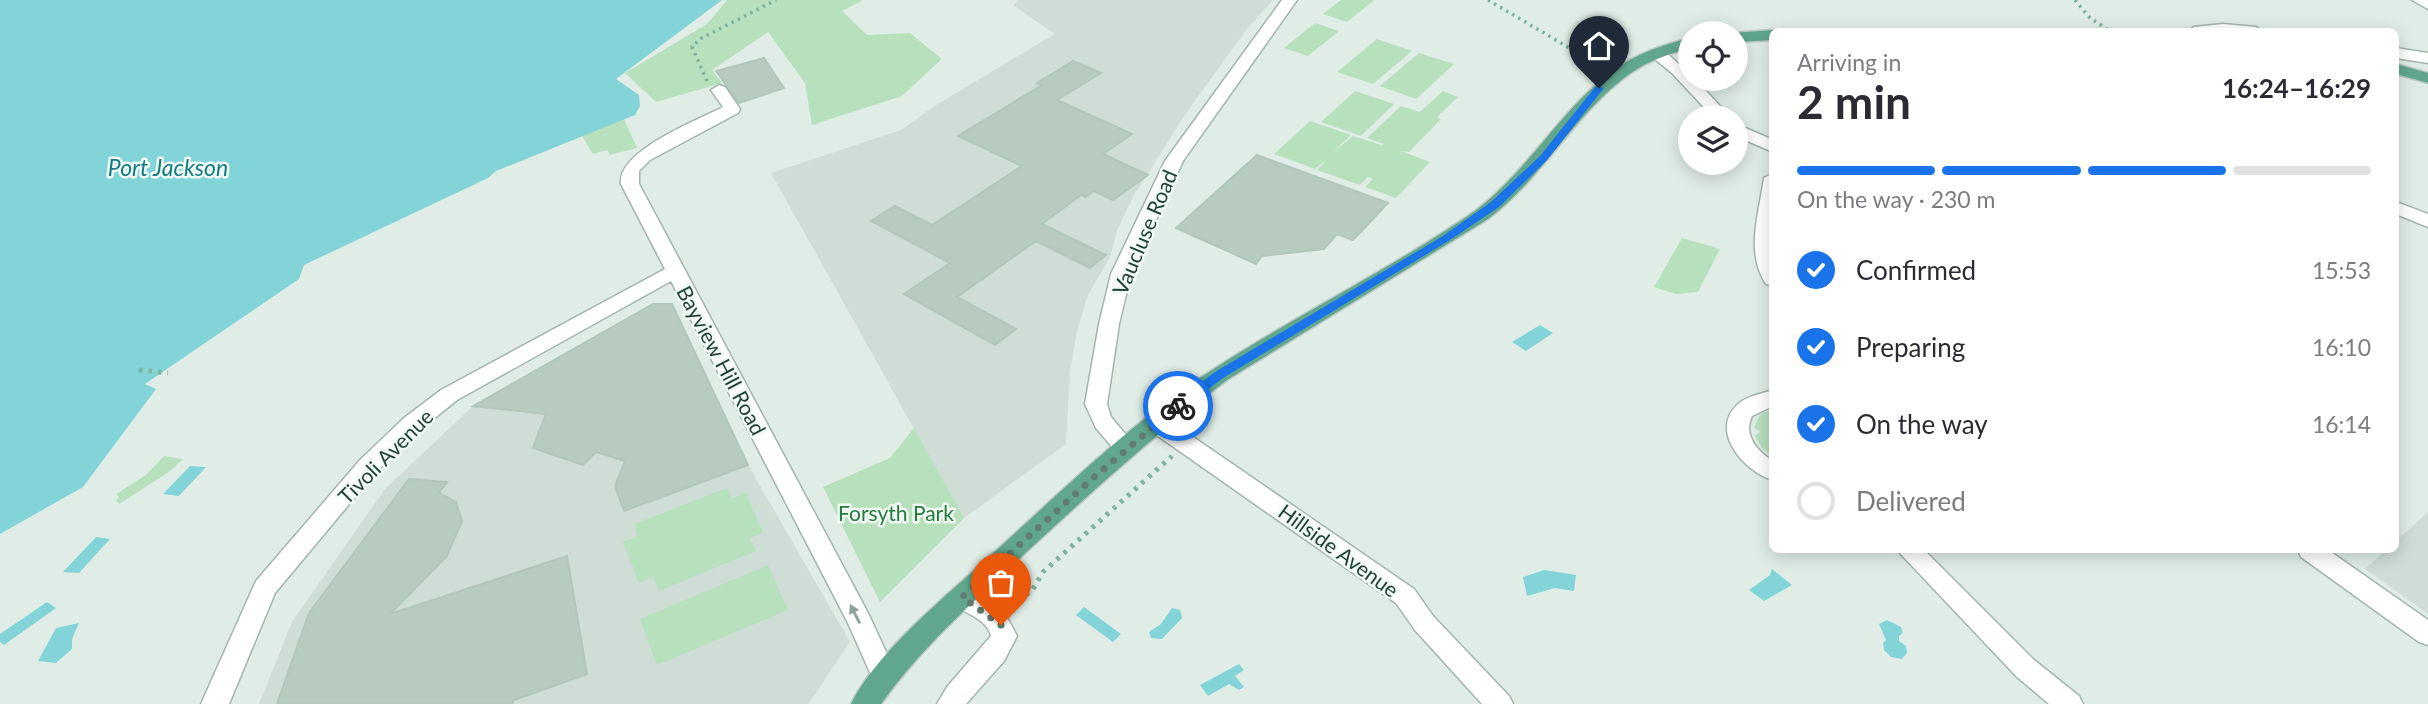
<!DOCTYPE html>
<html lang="en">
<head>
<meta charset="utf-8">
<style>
	body { margin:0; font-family:Lato,sans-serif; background:#f7f7f7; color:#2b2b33; height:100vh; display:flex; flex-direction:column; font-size:26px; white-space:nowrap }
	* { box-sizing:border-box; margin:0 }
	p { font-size:23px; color:#7c7c81 }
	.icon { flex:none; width:38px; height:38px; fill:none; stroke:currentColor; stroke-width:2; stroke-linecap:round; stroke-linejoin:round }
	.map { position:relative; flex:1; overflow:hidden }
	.details { position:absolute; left:1769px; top:28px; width:630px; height:525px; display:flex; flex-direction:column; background:#fff; border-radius:10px; box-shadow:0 4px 18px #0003 }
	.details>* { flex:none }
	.controls { position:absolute; left:1678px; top:21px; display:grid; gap:14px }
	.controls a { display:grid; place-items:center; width:70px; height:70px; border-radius:50%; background:#fff; box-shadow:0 4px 18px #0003; font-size:35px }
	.pin { position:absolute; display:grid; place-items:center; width:60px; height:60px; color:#fff; margin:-72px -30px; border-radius:50% 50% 50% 0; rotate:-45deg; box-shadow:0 0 7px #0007 }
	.pin .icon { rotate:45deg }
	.courier { position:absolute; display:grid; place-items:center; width:70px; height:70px; margin:-35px; border:5px solid #1a73e8; border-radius:50%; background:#fff; color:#222; box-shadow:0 2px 9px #0007 }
	.head em { font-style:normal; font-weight:700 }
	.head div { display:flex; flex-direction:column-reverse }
	.head { display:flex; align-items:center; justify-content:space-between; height:119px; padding:0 28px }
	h1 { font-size:46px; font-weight:700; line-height:52px }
	.bar { display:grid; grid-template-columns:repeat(4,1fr); gap:10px 7px; align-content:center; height:84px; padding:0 28px }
	.bar i { height:9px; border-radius:5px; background:#e1e1e2 }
	.bar .current { background:#1a73e8 }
	.bar p { grid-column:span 4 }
	ol { padding:0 28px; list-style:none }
	li { display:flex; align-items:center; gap:21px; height:77px }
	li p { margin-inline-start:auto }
	li .icon { padding:7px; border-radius:50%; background:#1a73e8; color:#fff; stroke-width:4 }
	li:last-child { color:#7c7c81 }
	li i { width:38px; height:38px; border:4px solid #e1e1e2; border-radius:50% }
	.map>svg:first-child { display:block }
	.built { fill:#ceddd5 }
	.green { fill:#b7e0bd }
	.water { fill:#82d4d8 }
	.building { fill:#b8cbc1; stroke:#b2c7bc; stroke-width:2 }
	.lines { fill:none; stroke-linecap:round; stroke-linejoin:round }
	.minor-casing { stroke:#a2b5ad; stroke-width:3 }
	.major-casing { stroke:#c0c9c6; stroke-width:3 }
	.path-far1 { stroke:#7eb49d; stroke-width:3.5; stroke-dasharray:2.5 4.5; stroke-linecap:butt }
	.path { stroke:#7eb49d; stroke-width:5; stroke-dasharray:3.5 6; stroke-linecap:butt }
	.minor { fill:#fff; fill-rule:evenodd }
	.major { fill:#60a78d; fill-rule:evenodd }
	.oneway { fill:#8f9f99 }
	.route { fill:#1a73e8 }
	.done { stroke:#637c72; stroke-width:7; stroke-dasharray:0 12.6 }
	.labels { text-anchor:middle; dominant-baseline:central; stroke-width:5; stroke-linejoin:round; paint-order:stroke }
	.street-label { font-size:21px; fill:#1f3f33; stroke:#f1f9f4 }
	.park-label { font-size:21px; fill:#257a3c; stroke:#f1f9f4 }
	.water-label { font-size:23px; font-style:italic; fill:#137c82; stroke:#f1f9f4 }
</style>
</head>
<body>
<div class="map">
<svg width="2428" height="704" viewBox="0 0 2428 704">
	<rect width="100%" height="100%" fill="#e0ede6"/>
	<!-- built -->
	<path class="built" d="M1017 0H1273L1247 29 1189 109 1134 195 1118 228 1110 257 1088 295 1077 331 1070 371 1066 444 964 518 771 173 901 130 936 105 1055 34 1014 6Z
		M653 304H672L748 465 850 642 809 704H259L292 622 385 489 473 406Z
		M2428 512V614L2365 569 2386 550H2396V541Z"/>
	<!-- green -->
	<path class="green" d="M727 0H863L842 11 867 35 910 33 942 59 902 96 812 125 805 83 768 32 712 70 722 83 656 102 625 73 707 24Z
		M1341 0H1374L1347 22 1323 14Z
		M1315 23 1339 31 1308 56 1284 48Z
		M1377 39 1412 51 1373 84 1337 72Z
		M1419 53 1454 64 1416 99 1380 86Z
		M1355 91 1394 104 1361 136 1321 122Z
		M1443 91 1458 97 1437 117 1441 119 1409 152 1401 151 1430 162 1396 198 1365 187 1373 179 1368 177 1360 185 1317 170 1327 159 1315 169 1274 154 1310 121 1351 135 1332 153 1353 136 1381 145 1384 144 1367 138 1401 106 1420 112Z
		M624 119 637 148 610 155 607 150 593 154 582 136Z
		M1682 238 1720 249 1698 292 1676 294 1654 287Z
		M1773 409V457L1762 448 1755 436 1760 432 1754 427 1760 415Z
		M914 428 964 518 880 602 823 487 890 458Z
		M164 456 183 459 169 472 119 504 116 500 119 497 116 494 146 475Z
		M727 488 732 498 746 493 763 533 750 538 756 551 659 591 653 577 639 583 623 542 638 536 634 524Z
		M768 565 788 610 657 665 640 619Z"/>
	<!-- water -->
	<path class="water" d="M0 0H722L616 79 639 95 640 106 635 115 496 171 488 178 304 265 299 279 145 384 156 389 83 487 0 534Z
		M1540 325 1553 333 1526 351 1512 342Z
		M190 466 206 467 179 496 163 494Z
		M96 537 110 539 79 573 63 572Z
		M1772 569 1792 585 1764 601 1749 590 1770 575Z
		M1544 570 1576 575 1574 591 1555 588 1527 596 1523 577Z
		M47 602 56 608 4 645 0 642V634Z
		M1084 607 1121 634 1113 642 1076 615Z
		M1172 608 1180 610 1182 618 1162 639 1151 638 1149 632 1161 624Z
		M1887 620 1901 627 1903 633 1899 636V641L1906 646 1907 653 1902 659 1891 657 1884 650 1883 643 1886 640 1879 624Z
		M79 623 72 639V649L56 663 38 661 56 628Z
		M1239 664 1244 670 1235 676 1244 687 1239 690 1229 684 1208 696 1200 685Z"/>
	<!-- building -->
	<path class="building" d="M764 58 784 88 739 103 716 71Z
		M1073 61 1101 73 1057 100 1132 134 1103 154 1148 175 1113 200 1094 191 1085 197 1081 195 1042 224 1106 255 1090 268 1036 241 957 297 1016 329 995 345 904 294 950 263 871 221 895 206 932 225 1022 166 958 136 1042 85 1037 83Z
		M1257 155 1388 203 1353 240 1337 234 1324 249 1262 256 1256 264 1176 228Z
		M653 304H672L748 465 624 511 615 486 625 461 596 452 583 465 533 448 546 414 473 406Z
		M409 479 447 482 439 493 456 502 462 521 447 556 390 614 567 556 587 674 514 700 512 704H277L309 613Z"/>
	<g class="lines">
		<defs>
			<path id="minor" d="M1282 0H1297L1183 161 1131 274 1119 324 1107 404 1111 417 1137 448 1134 454 1126 456 1118 454 1096 428 1085 404 1099 324 1111 274 1165 161Z
				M2412 0H2428V9Z
				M2223 24 2256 27 2263 32H2187L2194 27Z
				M1657 48 1663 50 1690 74V79H1695L1730 117H1713L1672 73 1651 56 1649 53Z
				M2396 48 2428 53V63L2396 58Z
				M719 85 725 87 740 109 738 113 650 160 639 171V184L869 615 897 676 893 684 884 687 875 684 848 623 671 281 457 400 420 430 376 472 275 593 229 704H201L256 581 360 460 404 418 441 390 665 269 621 184C617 151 696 121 723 107L711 90Z
				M1736 124 1773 140V152L1736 136Z
				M1773 173V286L1766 284C1745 252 1759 214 1764 178Z
				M2396 202 2428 214V227L2396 214Z
				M1773 390V406L1752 416C1743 435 1757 451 1773 461V480C1745 472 1709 432 1737 405 1746 396 1761 394 1773 390Z
				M1156 415 1164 417 1414 589 1433 616 1509 696 1513 704H1482L1415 630 1396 603 1148 429 1145 423 1148 417Z
				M1897 550H1924L2034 660 2079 696 2083 704H2049L2016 676Z
				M2298 550H2328L2428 620V645L2419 642 2301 557Z
				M962 587 1003 610 1017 636 1004 661 966 704H937L947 687 991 636C986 615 958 614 949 597L953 590Z"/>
			<path id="major" d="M1773 30 1778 32H1773V40L1736 42V33H1732Z
				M1690 38V48C1670 54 1649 60 1631 73 1576 111 1544 177 1488 219L1227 380C1154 435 1087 496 1020 558 971 604 920 649 881 704H851C875 655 940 601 981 564 1055 498 1128 424 1212 370 1298 314 1391 269 1475 211 1531 169 1564 103 1620 66 1641 52 1666 44 1690 38Z
				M2396 64 2428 73V83L2396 74Z"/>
		</defs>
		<!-- minor casing -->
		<use href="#minor" class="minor-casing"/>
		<!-- major casing -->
		<use href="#major" class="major-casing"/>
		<!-- path-far1 -->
		<path class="path-far1" d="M1488 0 1588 59
			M2075 0 2090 18 2107 29
			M707 81 692 47 700 39 776 0"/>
		<!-- path -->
		<path class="path" d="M139 370 168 373
			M1010 605 1032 591 1043 572 1172 456"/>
		<!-- minor -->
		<use href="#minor" class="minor"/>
		<!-- major -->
		<use href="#major" class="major"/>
	</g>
	<!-- one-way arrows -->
	<defs><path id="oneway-solid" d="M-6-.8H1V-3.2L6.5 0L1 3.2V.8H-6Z" transform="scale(1.75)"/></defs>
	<use class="oneway" href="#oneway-solid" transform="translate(855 614) rotate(-117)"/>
	<!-- route -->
	<path class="route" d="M1596 86 1604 88 1547 160 1499 207 1450 240 1223 378 1182 409H1173V403L1215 372 1443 236 1491 202 1540 156Z"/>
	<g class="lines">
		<!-- done -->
		<path class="done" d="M1001 625 962 597 1093 478 1178 406"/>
	</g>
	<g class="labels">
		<!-- street labels -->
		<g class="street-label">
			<text transform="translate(1144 232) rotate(-67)">Vaucluse Road</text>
			<text transform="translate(722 360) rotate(62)">Bayview Hill Road</text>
			<text transform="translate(385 456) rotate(-45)">Tivoli Avenue</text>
			<text transform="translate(1339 550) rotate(36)">Hillside Avenue</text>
		</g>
		<!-- park labels -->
		<g class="park-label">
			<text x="896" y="512">Forsyth Park</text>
		</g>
		<!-- water labels -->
		<g class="water-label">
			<text x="168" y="167">Port Jackson</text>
		</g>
	</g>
</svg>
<div class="controls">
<a><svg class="icon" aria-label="locate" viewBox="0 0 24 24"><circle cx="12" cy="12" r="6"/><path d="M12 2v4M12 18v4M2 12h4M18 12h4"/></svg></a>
<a><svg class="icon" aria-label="layers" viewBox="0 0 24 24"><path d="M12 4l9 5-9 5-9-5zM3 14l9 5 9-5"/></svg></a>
</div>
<div class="pin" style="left:1001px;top:625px;background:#ea580c"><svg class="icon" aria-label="bag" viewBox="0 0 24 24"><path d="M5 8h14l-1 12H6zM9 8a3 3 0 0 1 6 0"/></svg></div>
<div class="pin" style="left:1599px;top:88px;background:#1f2937"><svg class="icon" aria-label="home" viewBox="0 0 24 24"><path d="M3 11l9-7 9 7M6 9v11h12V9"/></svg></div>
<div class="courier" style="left:1178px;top:406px"><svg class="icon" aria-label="bike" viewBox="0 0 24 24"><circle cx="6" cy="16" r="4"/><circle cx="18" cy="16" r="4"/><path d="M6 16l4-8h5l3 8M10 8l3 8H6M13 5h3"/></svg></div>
<section class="details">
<div class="head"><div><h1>2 min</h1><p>Arriving in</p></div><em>16:24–16:29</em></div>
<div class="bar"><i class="current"></i><i class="current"></i><i class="current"></i><i></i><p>On the way · 230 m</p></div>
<ol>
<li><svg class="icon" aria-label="check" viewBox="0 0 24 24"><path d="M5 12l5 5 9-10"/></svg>Confirmed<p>15:53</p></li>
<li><svg class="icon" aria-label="check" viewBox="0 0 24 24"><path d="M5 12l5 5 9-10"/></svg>Preparing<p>16:10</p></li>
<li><svg class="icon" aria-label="check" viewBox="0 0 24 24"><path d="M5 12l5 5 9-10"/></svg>On the way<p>16:14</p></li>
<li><i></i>Delivered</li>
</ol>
</section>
</div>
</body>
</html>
